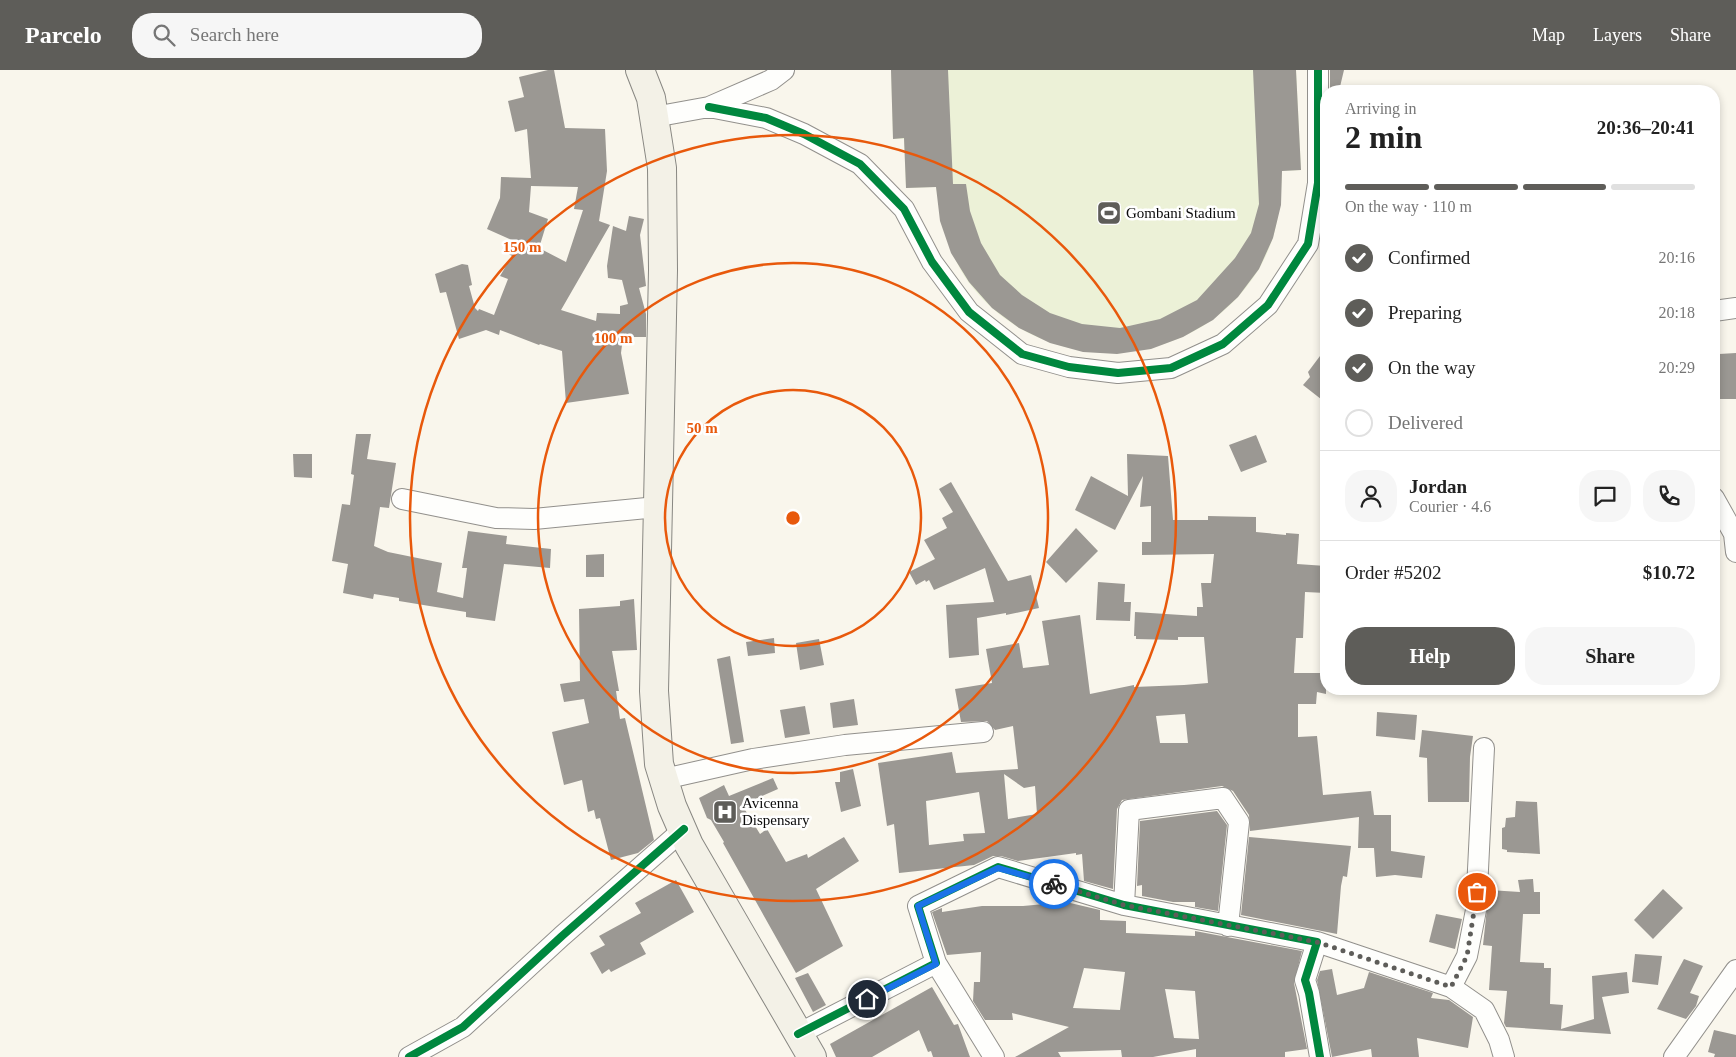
<!DOCTYPE html>
<html lang="en">
<head>
<meta charset="utf-8">
<style>
	body { margin:0; font-family:"Times New Roman",serif; background:#f6f6f6; color:#222; height:100vh; display:flex; flex-direction:column; font-size:19px; white-space:nowrap }
	* { box-sizing:border-box; margin:0 }
	p { font-size:16px; color:#767676 }
	.icon { flex:none; width:28px; height:28px; fill:none; stroke:currentColor; stroke-width:2; stroke-linecap:round; stroke-linejoin:round }
	.map { position:relative; flex:1; overflow:hidden }
	.sheet { position:absolute; left:1320px; top:15px; width:400px; height:610px; display:flex; flex-direction:column; background:#fff; border-radius:20px; box-shadow:0 2px 8px #0003 }
	.sheet>* { flex:none }
	.pin { position:absolute; display:grid; place-items:center; width:42px; height:42px; color:#fff; margin:-21px; border:2px solid #fff; border-radius:50%; box-shadow:0 1px 5px #0007 }
	.courier { position:absolute; display:grid; place-items:center; width:50px; height:50px; margin:-25px; border:4px solid #1a73e8; border-radius:50%; background:#fff; color:#222; box-shadow:0 1px 6px #0007 }
	.head em { font-style:normal; font-weight:600 }
	.head div { display:flex; flex-direction:column-reverse }
	.head { display:flex; align-items:center; justify-content:space-between; height:85px; padding:0 25px }
	h1 { font-size:32px; font-weight:600; line-height:38px }
	.bar { display:grid; grid-template-columns:repeat(4,1fr); gap:8px 5px; align-content:center; height:60px; padding:0 25px }
	.bar i { height:6px; border-radius:4px; background:#e0e0e0 }
	.bar .on { background:#5e5d59 }
	.bar p { grid-column:span 4 }
	.line { display:flex; align-items:center; gap:12px; padding:0 25px; border-top:1px solid #e0e0e0 }
	.line div { flex:1 }
	.round { display:grid; place-items:center; flex:none; width:52px; height:52px; border-radius:20px; background:#f6f6f6 }
	ol { padding:0 25px; list-style:none }
	li { display:flex; align-items:center; gap:15px; height:55px }
	li p { margin-inline-start:auto }
	li .icon { padding:5px; border-radius:50%; background:#5e5d59; color:#fff; stroke-width:4 }
	li:last-child { color:#767676 }
	li i { width:28px; height:28px; border:2px solid #e0e0e0; border-radius:50% }
	.action { display:flex; gap:10px; margin-top:auto; padding:10px 25px }
	.action a { flex:1; height:58px; border-radius:20px; background:#5e5d59; color:#fff; font-size:20px; font-weight:600; line-height:58px; text-align:center }
	.action a+a { background:#f6f6f6; color:#222 }
	header { display:flex; align-items:center; gap:30px; box-sizing:border-box; height:70px; padding:0 25px; background:#5e5d59; color:#fff }
	header strong { font-size:24px }
	nav { display:flex; gap:28px; margin-inline-start:auto; font-size:18px }
	.search { width:350px; height:45px; background:#f6f6f6; display:flex; align-items:center; gap:12px; box-sizing:border-box; padding:0 18px; border-radius:20px; color:#767676; font-size:19px }
	.map>svg:first-child { display:block }
	.pitch { fill:#ecf1d7 }
	.building { fill:#9b9893; fill-rule:evenodd }
	.lines { fill:none; stroke-linecap:round; stroke-linejoin:round }
	.minor-casing { stroke:#92908c; stroke-width:22 }
	.secondary-casing { stroke:#888782; stroke-width:30 }
	.minor { stroke:#fefefc; stroke-width:20 }
	.secondary { stroke:#f3f1e7; stroke-width:28 }
	.cycleway-casing { stroke:#fff; stroke-width:11 }
	.cycleway { stroke:#00873e; stroke-width:8 }
	.done { stroke:#5e5d59; stroke-width:5; stroke-dasharray:0 9 }
	.route { stroke:#1a73e8; stroke-width:6 }
	.ring { fill:none; stroke:#e8590c; stroke-width:2.5 }
	.labels { text-anchor:middle; dominant-baseline:central; stroke-width:5; stroke-linejoin:round; paint-order:stroke }
	.poi-label { font-size:15px; fill:#0a0a0a; stroke:#fff; text-anchor:start }
	.centre { fill:#e8590c; stroke:#fff; stroke-width:2.5 }
	.ring-label { font-size:15px; text-anchor:middle; font-weight:bold; fill:#e8590c; stroke:#fff; stroke-width:5; stroke-linejoin:round; paint-order:stroke }
</style>
</head>
<body>
<header>
<strong>Parcelo</strong>
<div class="search"><svg class="icon" aria-label="search" viewBox="0 0 24 24"><circle cx="10" cy="10" r="6"/><path d="M15 15l6 6"/></svg>Search here</div>
<nav><a>Map</a><a>Layers</a><a>Share</a></nav>
</header>
<div class="map">
<svg width="1736" height="987" viewBox="0 0 1736 987">
	<rect width="100%" height="100%" fill="#f9f6ec"/>
	<!-- pitch -->
	<path class="pitch" d="M891 0H1296L1301 100 1282 101C1281 136 1277 169 1259 199 1195 305 1042 310 969 213 948 185 944 150 936 117L906 118 904 69H893Z"/>
	<!-- building -->
	<path class="building" d="M548 0H554L565 58 605 59 607 101 599 151 610 155 561 240 596 251 597 243 620 244V236L628 234 622 210 608 208 607 196 613 156 626 161 629 146 644 149 640 165 646 216 639 218 646 244V267H623L621 283 629 324 566 333 562 281 540 274 539 275 500 260 499 265 486 260 459 269 446 222 440 223 435 204 462 194 468 195 472 215 469 216 475 238 478 241 479 239 494 245 508 209 500 206 512 186 507 183 514 171 487 159 500 128 501 107 531 108 527 59 515 62 508 31 524 27 519 7ZM531 116 578 117 574 139 583 140 566 192 539 178 548 149 529 142Z
		M891 0H948L953 114H966L970 141 981 173 1000 205 1022 225 1050 243 1082 254 1120 258 1160 249 1197 230 1235 188 1251 163 1259 134 1253 0H1296L1301 100 1282 101 1281 135 1273 168 1259 199 1238 227 1213 250 1183 267 1151 279 1117 284 1083 282 1050 273 1019 258 992 238 969 212 951 183 940 151 936 117 906 118 904 68 893 69Z
		M1330 0H1344L1339 21H1330Z
		M1326 278V333L1303 315 1310 307 1308 302Z
		M1736 283V329H1720L1719 284Z
		M356 364H371L367 389 396 393 389 438 380 437 374 476 388 482 442 493 437 522 463 528 467 498H462L468 461 507 466 506 474 551 479 550 498 504 494 495 551 466 547V542L399 531V528L374 524 373 529 343 523 348 494 332 491 342 434 350 435 354 405 351 404Z
		M1256 365 1267 392 1241 402 1229 375Z
		M293 384H312V408L294 407Z
		M1127 384 1168 386 1173 450H1208V446L1256 447V462L1286 465V463L1299 464 1297 494 1326 496V523L1305 522 1303 568H1296L1294 603H1326V624L1317 622 1316 634H1298V667L1317 666 1323 725 1371 721 1374 745H1391V781L1425 786 1422 808 1395 805 1376 807 1374 778H1358L1359 747 1250 761 1249 745 1233 721 1222 716 1122 730 1117 739 1113 819 1084 811 1082 784 1076 785V783L1018 791 1001 786H993L974 795 899 803 894 754 887 756 878 693 952 682 956 703 1018 699 1013 656 995 660 987 651 961 652 955 619 992 613 986 579 1019 573 1023 598 1049 595 1042 551 1080 545 1090 624 1134 615V617L1184 615 1208 613 1204 567H1178V570L1136 569V566H1134L1135 542 1197 546V537H1203L1201 513H1211L1214 484 1142 485V472H1151V436L1140 437 1143 406 1115 460 1075 440 1091 406 1128 426ZM1185 644 1188 673H1160L1156 646ZM1004 704 1024 718 1035 716 1037 744 1008 749ZM979 722 985 763 963 764 964 771 929 775 926 731Z
		M951 412 1008 511 1031 505 1039 538 1006 545V543L977 548 979 585 949 588 946 535 994 532 985 498 934 520 929 510 926 512 925 510 916 515 909 502 935 489 924 470 947 458 942 448 953 442 939 419Z
		M1076 458 1098 481 1066 513 1046 492Z
		M604 484V507H586V485Z
		M1098 512 1125 514 1124 532H1131L1130 551 1096 550Z
		M634 529 637 580 612 581 619 621H616L620 649 625 648 654 770 638 783 611 790 600 748 596 749 594 740 588 742 582 710 564 715 552 662 589 653 584 629 564 632 560 614 580 611 579 539 620 536V531Z
		M774 568 775 583 748 586 746 572Z
		M819 569 824 595 800 600 796 573Z
		M730 586 744 672 731 674 717 589Z
		M854 629 858 655 833 658 830 633Z
		M805 636 810 664 785 668 780 640Z
		M1377 642 1417 645 1415 670 1376 666Z
		M1422 660 1473 666 1470 687 1469 732H1428L1427 688 1419 687Z
		M853 699 861 736 841 742 835 712H840V702Z
		M773 708 778 719 742 735 760 764 767 759 786 792 807 784 808 788 844 767 859 791 816 819 843 876 796 903 723 773 724 772 711 750 707 748 699 728 724 715 729 726Z
		M1516 731 1537 732 1540 784 1507 782V780L1502 779V758L1505 757 1506 748 1515 747Z
		M1217 741 1227 755 1218 841 1195 837V832H1173L1142 826V815L1137 816 1140 751Z
		M1249 767 1351 776 1347 807 1343 806 1341 816 1337 864 1241 845Z
		M1533 809 1534 822H1540V844H1523L1520 892 1544 893V898H1551L1550 934 1563 935 1561 959 1594 949 1592 906 1627 902 1629 923 1602 927 1611 964 1506 957 1504 953 1507 921 1489 920 1492 876 1483 875 1489 820 1520 822 1518 810Z
		M676 810 694 842 640 873 646 884 611 902 609 899 602 904 590 883 605 875 599 866 641 843 635 833Z
		M1663 819 1683 838 1653 869 1634 850Z
		M1066 832 1100 840V850L1126 851V863L1195 866V861L1302 881 1294 913 1307 979 1285 982V987H1196V979L1153 987H1122L1121 980 1058 982 1061 987H1015L1069 957 1012 943 1013 950H985L973 931 974 912H980L981 882 947 885 932 842 942 838V842L982 836H1023ZM1084 898 1125 902 1120 940 1073 938ZM1165 919 1195 921 1199 969 1174 968Z
		M1436 844 1462 849 1455 879 1429 872Z
		M1635 884 1662 886 1658 915 1632 912Z
		M1684 889 1703 896 1690 923 1699 926 1696 936 1686 949 1657 939Z
		M1332 899 1337 925 1364 918 1369 902 1433 923 1431 928 1449 930 1473 947 1468 978 1417 968 1419 987H1372L1371 979 1332 987 1317 910 1320 901Z
		M808 903 826 935 813 942 795 908Z
		M932 917 954 955 958 954 970 987H933L931 981 928 982 919 960 872 987H836L830 974Z
		M1714 960 1736 965V987H1714L1715 984 1708 982Z"/>
	<g class="lines">
		<defs>
			<path id="minor" d="M709 37 766 48 804 64 860 94 904 139 932 192 969 242 1022 284 1069 297 1118 303 1171 298 1223 274 1268 235 1308 174 1318 113V0
				M654 47 709 37 771 10 784 0
				M1714 241 1736 238
				M1714 428 1734 464 1736 482
				M402 429 496 448 534 449 657 437
				M664 709 753 689 845 675 983 662
				M1124 835 1129 740 1223 728 1239 752 1228 856
				M1317 872 1451 917 1484 940 1499 970 1504 987
				M936 893 994 987
				M1451 917 1467 886 1476 840 1484 678
				M798 964 936 893 918 836 998 797 1124 835 1317 872 1305 910 1309 923 1320 987
				M409 987 463 957 562 866 684 759
				M1674 987 1736 900"/>
			<path id="secondary" d="M640 0 651 28 662 98 663 200 654 621 659 694 672 736 689 775 812 987"/>
		</defs>
		<!-- minor casing -->
		<use href="#minor" class="minor-casing"/>
		<!-- secondary casing -->
		<use href="#secondary" class="secondary-casing"/>
		<!-- minor -->
		<use href="#minor" class="minor"/>
		<!-- secondary -->
		<use href="#secondary" class="secondary"/>
		<defs>
			<path id="cycleway" d="M709 37 766 48 804 64 860 94 904 139 932 192 969 242 1022 284 1069 297 1118 303 1171 298 1223 274 1268 235 1308 174 1318 113V0
				M798 964 936 893 918 836 998 797 1124 835 1317 872 1305 910 1309 923 1320 987
				M409 987 463 957 562 866 684 759"/>
		</defs>
		<!-- cycleway casing -->
		<use href="#cycleway" class="cycleway-casing"/>
		<!-- cycleway -->
		<use href="#cycleway" class="cycleway"/>
	</g>
	<g class="lines">
		<!-- done -->
		<path class="done" d="M1054 814 1124 835 1317 872 1451 917 1467 886 1477 822"/>
		<!-- route -->
		<path class="route" d="M867 929 936 894 918 836 998 798 1054 814"/>
	</g>
	<!-- distance rings -->
	<g class="ring">
		<circle cx="793" cy="448" r="128"/>
		<circle cx="793" cy="448" r="255"/>
		<circle cx="793" cy="448" r="383"/>
	</g>
	<!-- icons -->
	<defs>
		<symbol id="stadium-square" viewBox="-11 -11 22 22"><rect x="-9" y="-9" width="18" height="18" rx="4" fill="#5e5d59" stroke="#fff"/><path d="M0-5a6.5 5 0 1 0 0 10a6.5 5 0 1 0 0-10ZM-3.5-1.8h7v3.6h-7Z" fill="#fff"/></symbol>
		<symbol id="hospital-square" viewBox="-11 -11 22 22"><rect x="-9" y="-9" width="18" height="18" rx="4" fill="#5e5d59" stroke="#fff"/><path d="M-5-5h3v3.5h4V-5h3V5h-3V1.5h-4V5h-3Z" fill="#fff"/></symbol>
	</defs>
	<g fill-rule="evenodd">
		<use href="#stadium-square" x="1095" y="129" width="28" height="28"/>
		<use href="#hospital-square" x="711" y="728" width="28" height="28"/>
	</g>
	<g class="labels">
		<!-- poi labels -->
		<g class="poi-label">
			<text x="1126" y="143">Gombani Stadium</text>
			<text x="742" y="733">Avicenna<tspan x="742" dy="17">Dispensary</tspan></text>
		</g>
	</g>
	<circle cx="793" cy="448" r="8" class="centre"/>
	<g class="ring-label">
		<text x="522" y="182">150 m</text>
		<text x="613" y="273">100 m</text>
		<text x="702" y="363">50 m</text>
	</g>
</svg>
<div class="pin" style="left:1477px;top:822px;background:#ea580c"><svg class="icon" aria-label="bag" viewBox="0 0 24 24"><path d="M5 8h14l-1 12H6zM9 8a3 3 0 0 1 6 0"/></svg></div>
<div class="pin" style="left:867px;top:929px;background:#1f2937"><svg class="icon" aria-label="home" viewBox="0 0 24 24"><path d="M3 11l9-7 9 7M6 9v11h12V9"/></svg></div>
<div class="courier" style="left:1054px;top:814px"><svg class="icon" aria-label="bike" viewBox="0 0 24 24"><circle cx="6" cy="16" r="4"/><circle cx="18" cy="16" r="4"/><path d="M6 16l4-8h5l3 8M10 8l3 8H6M13 5h3"/></svg></div>
<section class="sheet">
<div class="head"><div><h1>2 min</h1><p>Arriving in</p></div><em>20:36–20:41</em></div>
<div class="bar"><i class="on"></i><i class="on"></i><i class="on"></i><i></i><p>On the way · 110 m</p></div>
<ol>
<li><svg class="icon" aria-label="check" viewBox="0 0 24 24"><path d="M5 12l5 5 9-10"/></svg>Confirmed<p>20:16</p></li>
<li><svg class="icon" aria-label="check" viewBox="0 0 24 24"><path d="M5 12l5 5 9-10"/></svg>Preparing<p>20:18</p></li>
<li><svg class="icon" aria-label="check" viewBox="0 0 24 24"><path d="M5 12l5 5 9-10"/></svg>On the way<p>20:29</p></li>
<li><i></i>Delivered</li>
</ol>
<div class="line" style="height:90px"><a class="round"><svg class="icon" aria-label="person" viewBox="0 0 24 24"><circle cx="12" cy="8" r="4"/><path d="M4 21q1-7 8-7t8 7"/></svg></a><div><b>Jordan</b><p>Courier · 4.6</p></div><a class="round"><svg class="icon" aria-label="chat" viewBox="0 0 24 24"><path d="M4 5h16v11H9l-5 4z"/></svg></a><a class="round"><svg class="icon" aria-label="phone" viewBox="0 0 24 24"><path d="M5 4h4l2 5-3 2q2 4 5 5l2-3 5 2v4C11 20 4 13 5 4z"/></svg></a></div>
<div class="line" style="height:65px"><div>Order #5202</div><b>$10.72</b></div>
<div class="action"><a>Help</a><a>Share</a></div>
</section>
</div>
</body>
</html>
